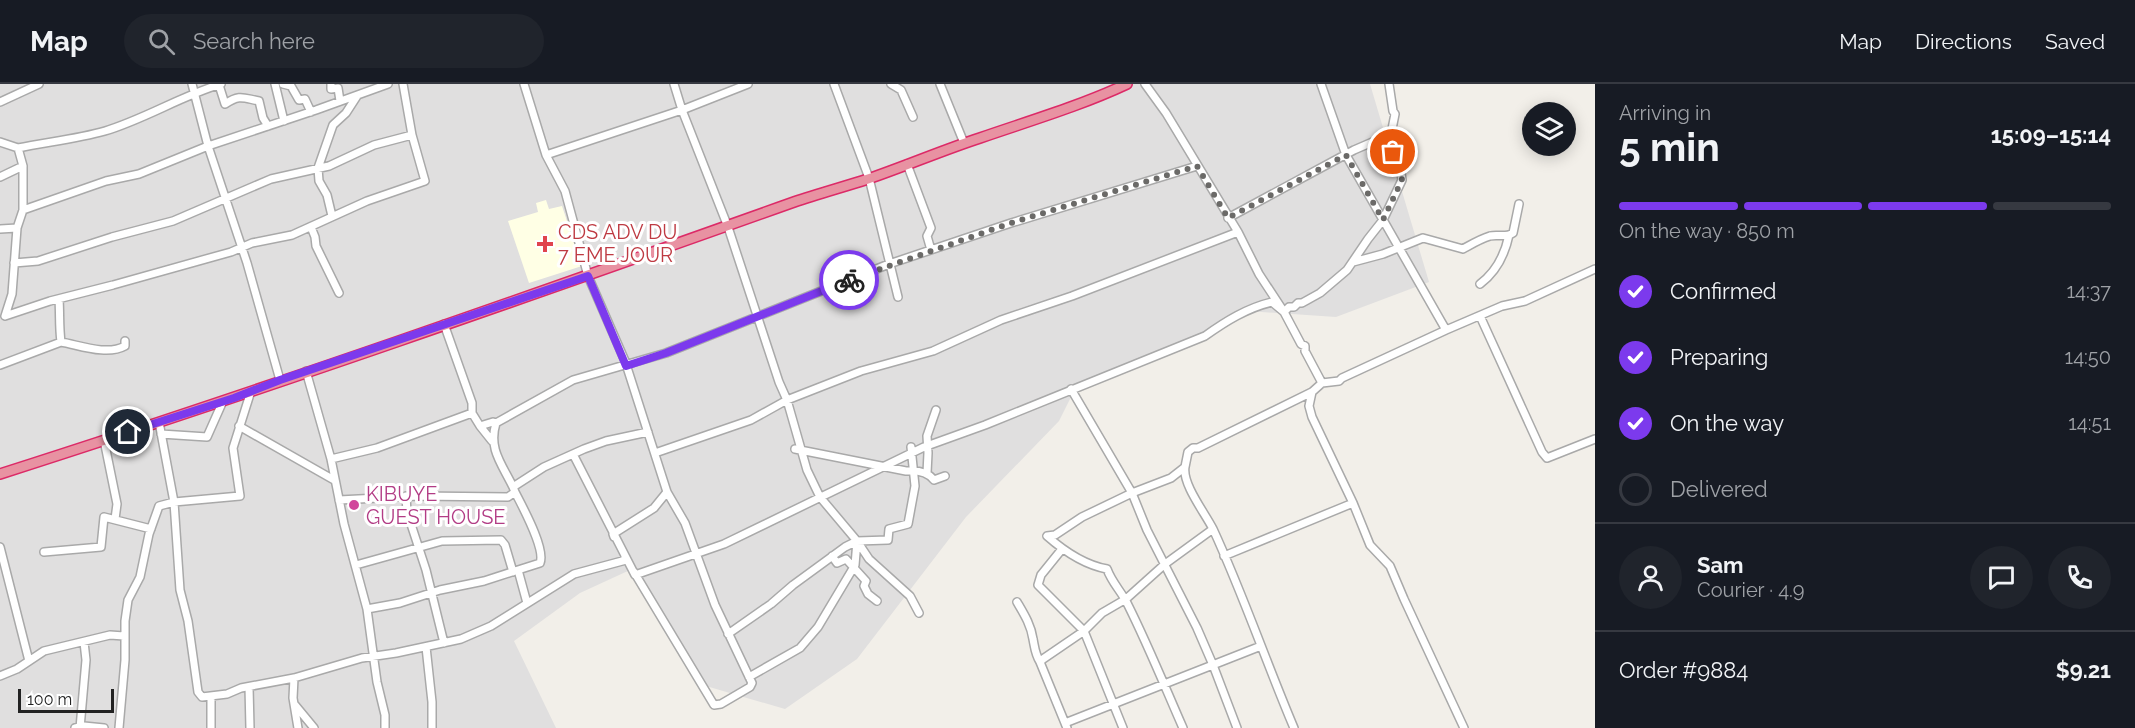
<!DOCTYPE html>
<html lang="en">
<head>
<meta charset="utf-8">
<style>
	body { margin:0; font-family:Raleway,sans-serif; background:#20242c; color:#f1f3f6; height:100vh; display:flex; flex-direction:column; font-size:22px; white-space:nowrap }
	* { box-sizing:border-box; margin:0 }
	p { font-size:20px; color:#9ea1a6 }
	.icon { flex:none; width:33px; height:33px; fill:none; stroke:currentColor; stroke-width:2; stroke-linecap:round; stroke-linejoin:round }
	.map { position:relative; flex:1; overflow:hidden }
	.sheet { display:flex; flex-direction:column; background:#171b24; width:540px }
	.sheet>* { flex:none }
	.controls { position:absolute; left:1522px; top:18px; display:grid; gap:12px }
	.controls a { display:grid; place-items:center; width:54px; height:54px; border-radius:50%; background:#171b24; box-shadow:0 3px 15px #0003; font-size:30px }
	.scale { position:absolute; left:18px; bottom:15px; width:96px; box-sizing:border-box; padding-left:6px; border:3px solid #222; border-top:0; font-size:16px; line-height:21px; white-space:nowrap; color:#222; -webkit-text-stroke:4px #fff; paint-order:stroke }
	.pin { position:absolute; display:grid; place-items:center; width:51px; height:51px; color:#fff; margin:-26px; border:3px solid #fff; border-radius:50%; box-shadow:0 2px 6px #0007 }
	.courier { position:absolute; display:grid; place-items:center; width:60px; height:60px; margin:-30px; border:4px solid #7c3aed; border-radius:50%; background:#fff; color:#222; box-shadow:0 2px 8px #0007 }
	.head em { font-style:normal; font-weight:700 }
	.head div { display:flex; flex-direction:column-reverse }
	.head { display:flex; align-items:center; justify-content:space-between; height:102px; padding:0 24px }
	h1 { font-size:39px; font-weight:700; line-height:45px }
	.bar { display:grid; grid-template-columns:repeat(4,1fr); gap:9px 6px; align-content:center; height:72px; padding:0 24px }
	.bar i { height:8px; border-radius:4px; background:#363941 }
	.bar .current { background:#7c3aed }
	.bar p { grid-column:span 4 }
	.line { display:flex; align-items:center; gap:15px; padding:0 24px; border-top:2px solid #363941 }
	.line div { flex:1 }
	.round { display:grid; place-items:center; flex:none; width:63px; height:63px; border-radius:32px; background:#20242c }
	ol { padding:0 24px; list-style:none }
	li { display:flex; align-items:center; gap:18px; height:66px }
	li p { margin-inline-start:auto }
	li .icon { padding:6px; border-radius:50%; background:#7c3aed; color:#fff; stroke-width:4 }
	li:last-child { color:#9ea1a6 }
	li i { width:33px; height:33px; border:3px solid #363941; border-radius:50% }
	header { display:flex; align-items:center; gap:36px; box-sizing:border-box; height:84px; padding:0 30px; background:#171b24; border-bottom:2px solid #363941 }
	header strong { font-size:28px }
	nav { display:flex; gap:33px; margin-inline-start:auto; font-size:21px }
	.search { width:420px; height:54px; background:#20242c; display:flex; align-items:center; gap:15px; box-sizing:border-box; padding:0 21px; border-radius:33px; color:#9ea1a6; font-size:22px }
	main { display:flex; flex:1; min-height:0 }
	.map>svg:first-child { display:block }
	.residential { fill:#e0dfdf }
	.education { fill:#ffffe5 }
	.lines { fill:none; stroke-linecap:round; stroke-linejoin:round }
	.minor-casing { stroke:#a9a9a9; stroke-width:10 }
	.highway-casing { stroke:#dc2a67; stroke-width:12 }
	.minor { stroke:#fff; stroke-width:7 }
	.highway { stroke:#e892a2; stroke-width:9 }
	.done { stroke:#6b6a68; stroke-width:6; stroke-dasharray:0 10.8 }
	.route { stroke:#7c3aed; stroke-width:8 }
	.health-dot { fill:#e0444e; stroke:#fff; stroke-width:2 }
	.hotel-dot { fill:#d1479c; stroke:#fff; stroke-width:2 }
	.labels { text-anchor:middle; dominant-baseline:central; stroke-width:6; stroke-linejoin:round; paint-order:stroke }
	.health-label { font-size:20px; fill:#be3a42; stroke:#fff; text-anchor:start }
	.hotel-label { font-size:20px; fill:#b23c85; stroke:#fff; text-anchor:start }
</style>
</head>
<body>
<header>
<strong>Map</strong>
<div class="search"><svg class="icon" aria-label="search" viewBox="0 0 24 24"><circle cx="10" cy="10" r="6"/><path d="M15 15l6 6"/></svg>Search here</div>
<nav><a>Map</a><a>Directions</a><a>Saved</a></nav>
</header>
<main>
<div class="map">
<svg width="1595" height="644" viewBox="0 0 1595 644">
	<rect width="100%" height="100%" fill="#f2efe9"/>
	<!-- residential -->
	<path class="residential" d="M0 0H1370L1429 198 1336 233 1247 227 1182 261 1076 303 1059 337 966 433 857 575 785 625 706 602 630 486 580 509 514 557 556 644H0Z"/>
	<!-- education -->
	<path class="education" d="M546 116 549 125 562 122 582 182 529 199 508 137 538 128 536 119Z"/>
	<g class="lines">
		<defs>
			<path id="minor" d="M192 0 208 62 247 179 280 296
				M275 0 284 37
				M283 0 291 2 299 16 305 15 311 28
				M331 0V5L338 4 340 17
				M524 0 546 71 565 107 588 192 625 277 667 408 685 439 715 521 752 599 750 603 721 620 714 621 634 488
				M674 0 682 26 728 143 779 298 787 316 807 386 820 413 857 457 869 475 910 512 919 529
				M834 0 869 94 898 213
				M891 0 901 6 913 33
				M940 0 964 59
				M1145 0 1166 29 1238 148 1259 190 1284 228 1301 260 1305 262V267L1322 299
				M1321 0 1346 71 1446 246
				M219 1 225 20C240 10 243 14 259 17L263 34 268 42
				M0 18 39 0
				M0 58 18 64 23 82V126L17 144 12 210 5 232 50 217 113 201 231 168 252 159 292 151 367 117 425 97 412 51 403 0
				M18 64C47 58 77 55 105 47 145 35 181 12 221 0
				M546 71 682 26 748 0
				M907 80 931 144 927 152 931 166
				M0 93 23 82
				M23 126 106 97 139 90 208 62 316 26 388 0
				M332 132 327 111 319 97 318 84 333 41 346 29 357 12
				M1228 134 1354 66 1391 50
				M311 143 315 153 316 162 339 209
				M0 145 17 144
				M1353 178 1383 170 1423 154 1463 165C1472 160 1480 155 1490 152 1498 150 1506 154 1513 149L1519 120
				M14 179 38 177 112 153 173 137 271 95 329 82 374 61 412 51
				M1480 200C1496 188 1505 170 1509 151
				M1480 232 1542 368 1547 374 1595 355
				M444 240 472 319V329L480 342 493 338 496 339C488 365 502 380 513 403
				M61 258C79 261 107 272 125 262V257
				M0 281 61 258C59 243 60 230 59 215
				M306 287 331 375 344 440 367 525 377 598 385 631V644
				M1071 305 1132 409 1147 446 1197 544 1213 581 1237 644
				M1312 308 1309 322 1312 333 1353 419 1370 461 1390 482 1404 515 1464 644
				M159 338 174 418 240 412 233 364 251 307
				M496 339 573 296 666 269 889 180 1011 139 1197 82
				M239 342 334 396
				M480 342 492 357
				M161 350 207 353 223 317
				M104 356 117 420 115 435
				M795 365 906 387C917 386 927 387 934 396L945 392
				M655 369 751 336 787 316 861 287 933 267 1001 236 1072 212 1238 148
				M573 370 635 491 724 460 924 363 985 341 1205 252C1226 237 1247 224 1272 218L1284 228 1289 223H1294L1298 219H1302L1320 209 1347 186 1368 155 1383 136 1402 96 1400 82 1392 63 1391 50 1395 30 1393 27 1389 0
				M331 375 377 364 472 329
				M1185 383C1182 400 1205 429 1213 445 1243 510 1266 578 1294 644
				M927 389 928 369 927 352 936 326
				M515 408C522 422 546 465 540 479L518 486 527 519
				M406 412 407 428 426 486 444 559
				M339 416 417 412 508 413 515 408 513 403 544 383 584 365 606 357 648 348
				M614 453 613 450 654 424 667 408
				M0 463 29 577
				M1062 465 1041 491 1038 501 1084 547 1123 644
				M44 468 101 463 104 433 151 445
				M832 472 837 479 846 475 866 497 864 502 868 510 877 517
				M1224 472 1353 419
				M356 481 442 457 501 456 505 461 513 488
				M1017 518C1024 530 1031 541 1033 555 1035 565 1035 570 1040 578
				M367 525 400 519 440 506 484 497 518 486
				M728 550 771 520 793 501 845 463 857 457 888 456 889 445 908 440 915 402 911 363
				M426 563 432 618V644
				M0 592 17 585 44 567 110 551 124 552
				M749 593 800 564 818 543 855 481 857 457
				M294 594 293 614 298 644
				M249 603 250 644
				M295 621 314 644
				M1065 639 1261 562
				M75 644 84 642 104 644
				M80 644 86 576 84 558
				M119 644 125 576V537L128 516 140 493 149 450 159 422 174 418 180 506 188 537 198 608 202 613 227 610 241 604 294 594 362 574 396 569 461 555 491 542 574 490 626 476 625 473
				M211 644V613
				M1067 644 1040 578 1043 575 1084 547 1102 529 1126 515 1165 480 1213 445
				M1183 644C1165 603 1148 561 1128 521 1122 508 1112 499 1107 485 1085 481 1064 467 1047 452L1055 451 1082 433 1132 409 1171 394 1185 383 1188 368 1193 364H1198L1312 308 1322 299 1339 297 1342 294 1446 246 1502 222 1525 217 1595 185"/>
			<path id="highway" d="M0 390C266 305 530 212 794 118 818 110 843 103 868 95 906 82 943 66 980 54 1029 37 1080 22 1127 0"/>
		</defs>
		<!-- minor casing -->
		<use href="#minor" class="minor-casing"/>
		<!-- highway casing -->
		<use href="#highway" class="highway-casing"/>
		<!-- minor -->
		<use href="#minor" class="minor"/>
		<!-- highway -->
		<use href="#highway" class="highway"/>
	</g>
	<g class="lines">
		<!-- done -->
		<path class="done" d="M849 196 1011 139 1197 82 1228 134 1346 71 1383 136 1402 96 1400 82 1393 68"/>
		<!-- route -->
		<path class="route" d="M128 348 234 314 280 296 588 192 626 282 666 269 849 196"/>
	</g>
	<!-- markers -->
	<path class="health-dot" d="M542 151h6v6h6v6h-6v6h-6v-6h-6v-6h6z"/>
	<circle class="hotel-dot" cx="354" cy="421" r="6"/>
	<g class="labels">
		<!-- health labels -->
		<g class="health-label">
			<text x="558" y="148">CDS ADV DU<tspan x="558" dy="23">7 EME JOUR</tspan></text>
		</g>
		<!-- hotel labels -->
		<g class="hotel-label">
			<text x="366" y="410">KIBUYE<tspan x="366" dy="23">GUEST HOUSE</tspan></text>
		</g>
	</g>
</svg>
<div class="controls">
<a><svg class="icon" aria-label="layers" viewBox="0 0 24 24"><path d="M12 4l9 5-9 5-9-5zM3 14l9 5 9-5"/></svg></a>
</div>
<div class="scale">100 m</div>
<div class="pin" style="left:1393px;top:68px;background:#ea580c"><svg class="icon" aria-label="bag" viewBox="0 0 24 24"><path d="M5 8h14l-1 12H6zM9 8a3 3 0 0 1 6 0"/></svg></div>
<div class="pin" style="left:128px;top:348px;background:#1f2937"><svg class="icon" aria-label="home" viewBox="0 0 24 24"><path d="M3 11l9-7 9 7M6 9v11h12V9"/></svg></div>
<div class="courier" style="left:849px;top:196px"><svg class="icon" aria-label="bike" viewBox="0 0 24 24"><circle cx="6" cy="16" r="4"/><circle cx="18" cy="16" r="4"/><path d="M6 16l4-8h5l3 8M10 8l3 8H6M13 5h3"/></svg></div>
</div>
<section class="sheet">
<div class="head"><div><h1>5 min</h1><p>Arriving in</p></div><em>15:09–15:14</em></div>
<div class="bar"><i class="current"></i><i class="current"></i><i class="current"></i><i></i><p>On the way · 850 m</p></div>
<ol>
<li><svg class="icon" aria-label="check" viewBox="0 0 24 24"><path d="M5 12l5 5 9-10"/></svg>Confirmed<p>14:37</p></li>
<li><svg class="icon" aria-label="check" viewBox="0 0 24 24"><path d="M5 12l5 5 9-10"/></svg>Preparing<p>14:50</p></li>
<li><svg class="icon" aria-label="check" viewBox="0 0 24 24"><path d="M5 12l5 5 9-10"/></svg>On the way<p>14:51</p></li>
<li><i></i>Delivered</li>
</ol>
<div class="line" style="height:108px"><a class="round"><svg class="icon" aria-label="person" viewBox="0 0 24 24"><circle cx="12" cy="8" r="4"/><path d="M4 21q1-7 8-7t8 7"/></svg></a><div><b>Sam</b><p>Courier · 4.9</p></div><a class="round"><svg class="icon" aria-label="chat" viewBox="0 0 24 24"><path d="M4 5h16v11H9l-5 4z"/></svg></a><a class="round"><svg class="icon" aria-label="phone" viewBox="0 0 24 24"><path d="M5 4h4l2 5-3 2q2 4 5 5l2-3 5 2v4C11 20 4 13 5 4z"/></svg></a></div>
<div class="line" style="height:78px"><div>Order #9884</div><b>$9.21</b></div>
</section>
</main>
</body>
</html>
